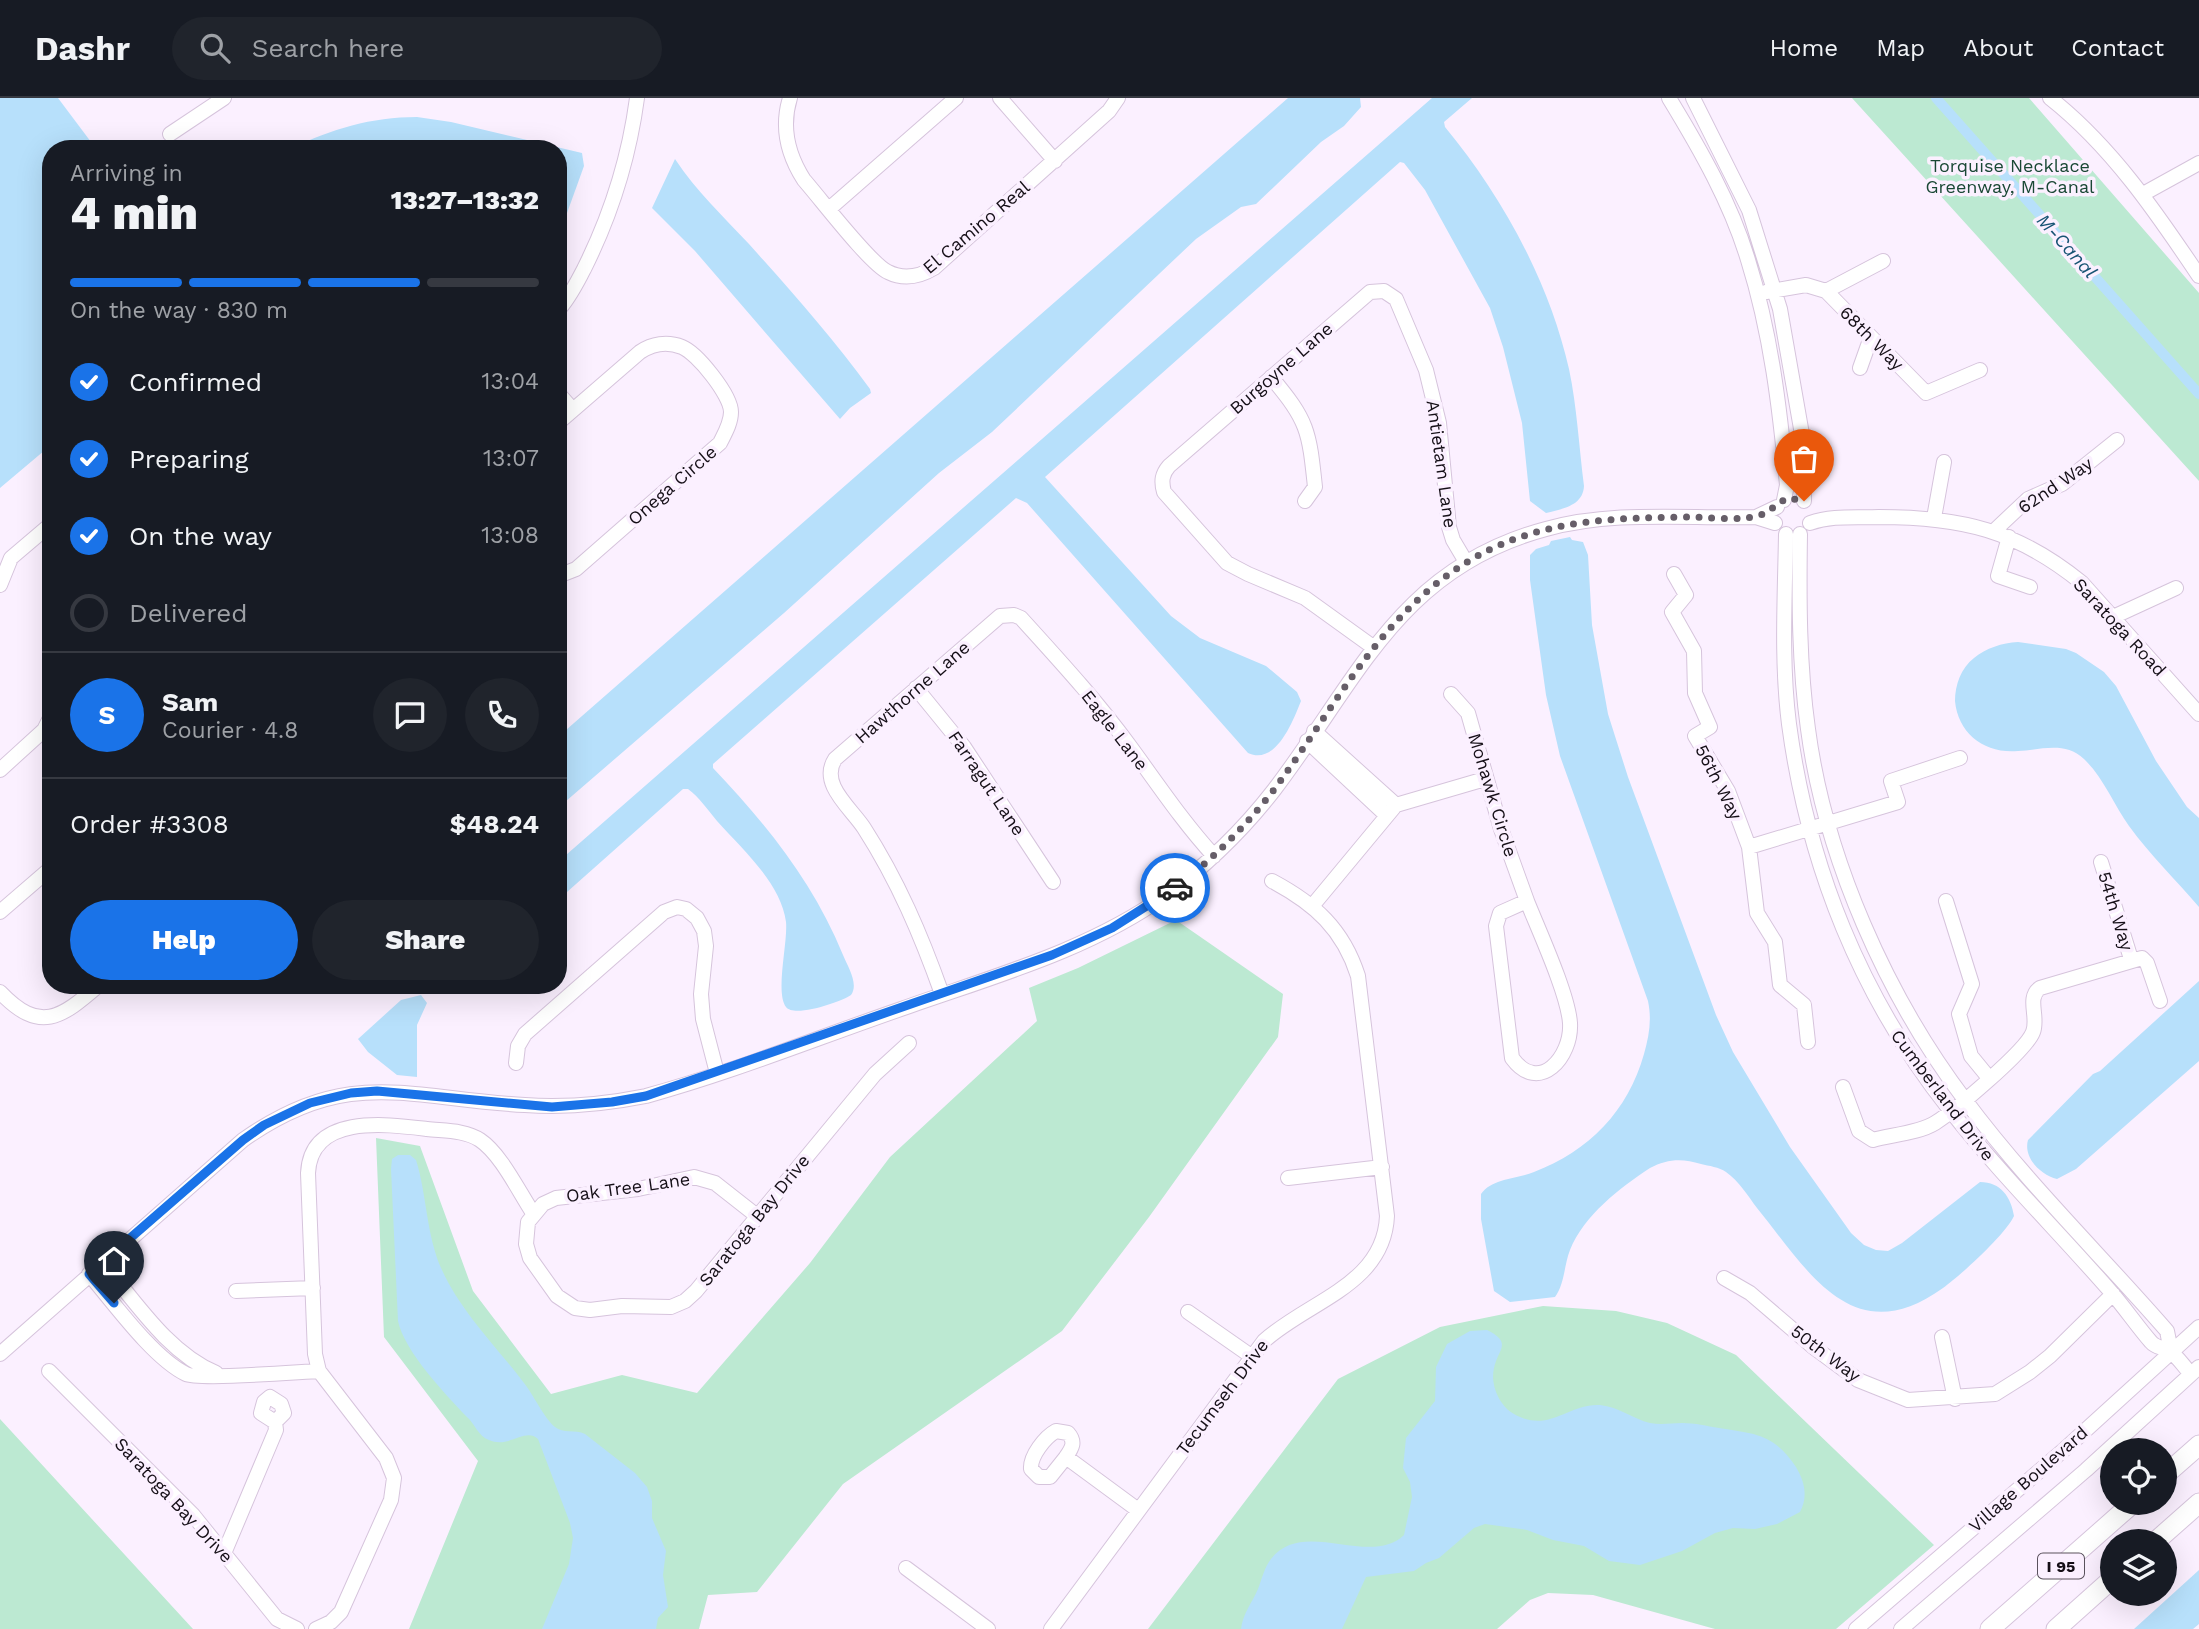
<!DOCTYPE html>
<html lang="en">
<head>
<meta charset="utf-8">
<style>
	body { margin:0; font-family:"Work Sans",sans-serif; background:#20242c; color:#f1f3f6; height:100vh; display:flex; flex-direction:column; font-size:26px; white-space:nowrap }
	* { box-sizing:border-box; margin:0 }
	p { font-size:23px; color:#9ea1a6 }
	.icon { flex:none; width:38px; height:38px; fill:none; stroke:currentColor; stroke-width:2; stroke-linecap:round; stroke-linejoin:round }
	.map { position:relative; flex:1; overflow:hidden }
	.sheet { position:absolute; left:42px; top:42px; width:525px; height:854px; display:flex; flex-direction:column; background:#171b24; border-radius:28px; box-shadow:0 7px 28px #0002 }
	.sheet>* { flex:none }
	.tools { position:absolute; left:2100px; top:1340px; display:grid; gap:14px }
	.tools a { display:grid; place-items:center; width:77px; height:77px; border-radius:50%; background:#171b24; box-shadow:0 7px 28px #0002; font-size:35px }
	.pin { position:absolute; display:grid; place-items:center; width:60px; height:60px; color:#fff; margin:-72px -30px; border-radius:50% 50% 50% 0; rotate:-45deg; box-shadow:0 0 7px #0007 }
	.pin .icon { rotate:45deg }
	.courier { position:absolute; display:grid; place-items:center; width:70px; height:70px; margin:-35px; border:5px solid #1a73e8; border-radius:50%; background:#fff; color:#222; box-shadow:0 2px 9px #0007 }
	.head em { font-style:normal; font-weight:800 }
	.head div { display:flex; flex-direction:column-reverse }
	.head { display:flex; align-items:center; justify-content:space-between; height:119px; padding:0 28px }
	h1 { font-size:46px; font-weight:800; line-height:52px }
	.bar { display:grid; grid-template-columns:repeat(4,1fr); gap:10px 7px; align-content:center; height:84px; padding:0 28px }
	.bar i { height:9px; border-radius:5px; background:#363941 }
	.bar .on { background:#1a73e8 }
	.bar p { grid-column:span 4 }
	.line { display:flex; align-items:center; gap:18px; padding:0 28px; border-top:2px solid #363941 }
	.line div { flex:1 }
	.round { display:grid; place-items:center; flex:none; width:74px; height:74px; border-radius:37px; background:#20242c }
	ol { padding:0 28px; list-style:none }
	li { display:flex; align-items:center; gap:21px; height:77px }
	li p { margin-inline-start:auto }
	li .icon { padding:7px; border-radius:50%; background:#1a73e8; color:#fff; stroke-width:4 }
	li:last-child { color:#9ea1a6 }
	li i { width:38px; height:38px; border:4px solid #363941; border-radius:50% }
	.cta { display:flex; gap:14px; margin-top:auto; padding:14px 28px }
	.cta a { flex:1; height:80px; border-radius:42px; background:#1a73e8; color:#fff; font-size:28px; font-weight:800; line-height:80px; text-align:center }
	.cta a+a { background:#20242c; color:#f1f3f6 }
	header { display:flex; align-items:center; gap:42px; box-sizing:border-box; height:98px; padding:0 35px; background:#171b24; border-bottom:2px solid #363941 }
	header strong { font-size:33px }
	nav { display:flex; gap:38px; margin-inline-start:auto; font-size:24px }
	.search { width:490px; height:63px; background:#20242c; display:flex; align-items:center; gap:18px; box-sizing:border-box; padding:0 24px; border-radius:38px; color:#9ea1a6; font-size:26px }
	.map>svg:first-child { display:block }
	.green { fill:#bce9d2 }
	.water { fill:#b7e0fb }
	.lines { fill:none; stroke-linecap:round; stroke-linejoin:round }
	.canal { stroke:#b7e0fb; stroke-width:10 }
	.minor-casing { stroke:#d6c4dc; stroke-width:16 }
	.highway-casing { stroke:#d6c4dc; stroke-width:21 }
	.minor { stroke:#fff; stroke-width:14 }
	.highway { stroke:#fff; stroke-width:19 }
	.done { stroke:#665e68; stroke-width:7; stroke-dasharray:0 12.6 }
	.route { stroke:#1a73e8; stroke-width:9 }
	.labels { text-anchor:middle; dominant-baseline:central; stroke-width:7; stroke-linejoin:round; paint-order:stroke }
	.shield { fill:#fbf0ff; stroke:#5a525d; stroke-width:2 }
	.shield-label { font-size:16px; font-weight:bold; fill:#150f17 }
	.park-label { font-size:18px; fill:#1a4835; stroke:#fbf0ff }
	.street-label { font-size:18px; fill:#150f17; stroke:#fbf0ff }
	.water-label { font-size:19px; font-style:italic; fill:#175474; stroke:#fbf0ff }
</style>
</head>
<body>
<header>
<strong>Dashr</strong>
<div class="search"><svg class="icon" aria-label="search" viewBox="0 0 24 24"><circle cx="10" cy="10" r="6"/><path d="M15 15l6 6"/></svg>Search here</div>
<nav><a>Home</a><a>Map</a><a>About</a><a>Contact</a></nav>
</header>
<div class="map">
<svg width="2199" height="1531" viewBox="0 0 2199 1531">
	<rect width="100%" height="100%" fill="#fbf0ff"/>
	<!-- green -->
	<path class="green" d="M1852 0H2029L2199 195V383Z
		M1176 822 1283 896 1278 939 1149 1119 1062 1233 843 1386 757 1494 708 1497 699 1531H409L478 1363 384 1239 376 1040 420 1048 473 1193 551 1296 622 1277 697 1295 810 1165 890 1059 1037 923 1029 890 1078 870Z
		M1543 1208 1616 1213 1667 1225 1736 1257 1934 1447 1836 1531H1715L1593 1497 1548 1495 1530 1502 1497 1531H1148L1338 1281 1440 1229Z
		M0 1321 193 1531H0Z"/>
	<!-- water -->
	<path class="water" d="M0 0H58L94 48V51H51V347L0 390Z
		M1288 0H1360L1361 9 1344 28 1321 44 1256 106 1241 109 1196 141 992 334 939 375 784 515 558 710V639Z
		M1432 0H1472L1444 24 1445 29C1502 98 1549 183 1569 271 1577 309 1579 349 1584 388 1583 408 1562 411 1546 415L1530 403 1522 325 1503 249 1490 210 1425 92 1404 65 1400 64 1045 379 1171 518 1200 540 1266 568 1297 594 1301 603C1293 623 1276 668 1248 655L1027 405 1016 400 713 666V670C767 727 813 784 843 857 848 869 859 886 851 897 841 904 794 920 786 909 775 895 788 844 786 824 781 785 742 751 717 723 708 712 699 699 688 691H683L558 802V764Z
		M417 19 451 24 582 55 584 68 558 140V51H290C332 31 371 19 417 19Z
		M675 61C697 94 722 117 749 146 791 193 833 240 870 291L871 295 850 310 840 321 695 153 652 110Z
		M1570 439 1572 442 1583 444 1588 457 1592 527 1608 616 1628 679 1716 917 1733 954 1790 1049 1851 1135 1864 1147 1876 1152 1888 1153 1902 1145 1980 1084C2001 1084 2011 1099 2014 1118 2005 1137 1961 1177 1943 1190 1853 1255 1808 1173 1757 1110 1748 1098 1739 1083 1726 1074 1719 1069 1709 1068 1701 1066 1682 1060 1667 1061 1650 1070 1620 1090 1584 1117 1570 1152 1564 1167 1565 1185 1555 1199L1510 1204 1494 1193 1481 1121V1096C1492 1080 1517 1081 1534 1074 1589 1053 1628 1013 1644 956 1649 938 1652 922 1648 903L1560 658 1546 597 1530 482V457L1536 451 1549 447 1551 443Z
		M2018 544 2066 551 2076 555 2104 574 2116 588 2156 663 2187 709 2199 720V809C2176 782 2150 757 2129 728 2114 707 2103 679 2084 661 2065 643 2041 652 2018 653 1985 656 1958 636 1955 603 1955 587 1961 570 1974 560 1986 550 2002 545 2018 544Z
		M2199 883V963L2076 1071 2057 1081C2041 1077 2023 1060 2028 1042L2093 976 2100 973Z
		M421 897 427 905 417 927V979L397 977 368 954 358 941 401 902Z
		M398 1057H410L416 1062C427 1097 426 1137 442 1172 461 1214 496 1248 524 1285 533 1296 544 1320 555 1329 563 1336 575 1331 585 1336L635 1375 647 1389 652 1403V1420L666 1453 663 1477 668 1509 658 1520 656 1531H542L569 1466 573 1440 570 1425 538 1341C525 1329 509 1351 489 1342 478 1338 475 1326 467 1319 446 1297 404 1253 398 1223L391 1071 392 1061Z
		M1487 1232C1513 1245 1498 1251 1494 1270 1490 1286 1499 1308 1514 1316 1549 1336 1568 1305 1600 1307 1619 1309 1633 1321 1650 1325 1661 1327 1672 1325 1682 1325 1695 1325 1707 1328 1719 1330 1755 1336 1773 1335 1796 1369 1805 1384 1808 1399 1800 1414L1777 1426 1755 1431 1733 1430 1715 1435 1682 1453 1640 1467 1609 1463 1584 1448 1553 1442 1527 1432 1485 1426 1474 1430 1439 1460 1426 1465 1414 1473 1366 1479 1342 1531H1241C1243 1515 1252 1505 1258 1491 1262 1481 1264 1470 1271 1461 1303 1419 1370 1470 1404 1437L1412 1399 1410 1384 1403 1370 1406 1340 1435 1303 1436 1269 1447 1246 1470 1233Z
		M2199 1472V1526L2193 1531H2134Z"/>
	<g class="lines">
		<!-- canal -->
		<path class="canal" d="M1936 0 2199 296"/>
		<defs>
			<path id="minor" d="M790 0C781 29 788 57 804 82 820 100 870 166 888 174 904 182 919 179 934 170L1109 13 1118 0
				M1000 0 1055 63
				M1669 0C1700 51 1731 105 1748 162 1771 235 1780 312 1787 387L1784 402
				M1693 0 1749 112 1780 211 1803 342 1804 403
				M2050 0C2111 48 2156 114 2199 178
				M170 36 224 0
				M2143 96 2199 65
				M829 111 956 0
				M1826 193 1883 163
				M1766 194 1806 187 1826 193 1926 295 1980 272
				M558 212C569 201 577 184 584 171 611 117 629 60 637 0
				M1860 270 1871 239
				M1271 279C1308 323 1309 332 1315 389L1305 403
				M558 295 573 312
				M558 325 640 254C652 246 667 243 682 249 697 255 731 297 731 314 731 325 725 335 720 345L576 471 558 478
				M1756 419 1777 409
				M1934 420 1944 364
				M1810 425C1833 417 1855 420 1879 419 1961 419 2017 432 2082 485L2199 616
				M1994 433 2028 401 2062 386 2117 342
				M1786 436C1785 499 1781 563 1789 626 1808 768 1861 900 1950 1012 2000 1076 2058 1133 2111 1194 2125 1210 2137 1228 2151 1244 2156 1250 2163 1249 2169 1253 2177 1257 2184 1269 2191 1276
				M1800 436C1799 501 1799 567 1808 631 1825 760 1887 899 1965 1002 2026 1084 2100 1156 2167 1233L2171 1253
				M2009 439 1998 478 2030 489
				M1674 476 1686 497 1672 514 1694 553 1695 595 1710 629 1695 638 1728 693 1749 749 1757 815 1775 844 1780 887 1804 907 1808 944
				M0 487 11 460 51 426
				M2113 519 2176 490
				M1373 549 1305 500 1248 476 1227 465 1164 394C1161 383 1162 376 1169 368L1370 194 1384 193 1396 201 1426 272 1439 325 1449 429 1453 442 1466 464
				M916 590 964 649 1053 784
				M1451 596 1468 615 1501 731 1527 803
				M1314 633 1396 707
				M1307 643 1386 717
				M0 672 44 632 51 618
				M1749 749 1898 704 1891 683 1960 660
				M2101 764 2131 861
				M1527 803C1539 833 1568 896 1570 925 1572 959 1539 997 1512 960L1496 828 1500 815Z
				M1946 803 1972 886 1959 916 1971 958 1989 980
				M1313 807 1396 707 1485 681
				M0 814 51 770
				M0 894C40 936 61 920 99 887
				M942 896C921 837 898 783 864 730 851 710 819 686 835 661L1000 518 1014 517 1021 520C1058 561 1096 602 1129 647 1157 685 1182 723 1214 758
				M516 965 518 948 525 936 664 814 677 809 686 811 697 820 704 833 706 848 701 896 703 921 717 975
				M1843 989 1859 1033 1873 1042C1891 1037 1919 1035 1935 1025 1954 1013 2026 953 2033 934 2039 919 2026 900 2040 890L2142 860 2147 865 2160 903
				M1288 1080 1382 1069
				M757 1118 715 1085 694 1079 638 1091 556 1100 543 1106 528 1124 526 1146 530 1160 557 1198 575 1210 590 1212 622 1208 671 1209 685 1203 696 1193 875 976 909 945
				M102 1164C135 1203 168 1255 216 1275
				M89 1176C113 1204 153 1260 186 1276 199 1282 297 1274 319 1273L386 1360 394 1380 391 1402 341 1514 331 1524 316 1531
				M1724 1180 1750 1195 1812 1248 1858 1282 1908 1302 1995 1296 2030 1274 2050 1258 2113 1196
				M236 1193 313 1190
				M1188 1214 1251 1258
				M1942 1239 1955 1301
				M0 1256 243 1042C349 967 409 1001 525 1007 566 1010 606 1006 646 998 733 974 817 940 901 911 991 879 1088 853 1166 797 1207 767 1243 732 1274 692 1358 582 1399 470 1546 431 1614 412 1687 421 1756 419L1775 425
				M49 1273 193 1417 277 1521 297 1531
				M319 1273 315 1256 308 1075C311 1016 386 1026 427 1031 444 1033 465 1032 480 1042 501 1056 519 1094 533 1115
				M1066 1359C1072 1350 1076 1344 1068 1335L1056 1333C1045 1339 1030 1358 1031 1371L1039 1379H1050L1066 1359 1138 1412
				M225 1453 276 1332 275 1324 284 1315 281 1306 270 1299 264 1304 261 1315 275 1324
				M906 1470 988 1531
				M1051 1531 1264 1243C1308 1203 1384 1187 1387 1118L1358 878C1343 831 1315 806 1272 783
				M1856 1531 2066 1350 2199 1229
				M1901 1531 2086 1372 2199 1269"/>
			<path id="highway" d="M2165 1377 2199 1347
				M2155 1444 2199 1405
				M1990 1531 2133 1405
				M2056 1531 2112 1481"/>
		</defs>
		<!-- minor casing -->
		<use href="#minor" class="minor-casing"/>
		<!-- highway casing -->
		<use href="#highway" class="highway-casing"/>
		<!-- minor -->
		<use href="#minor" class="minor"/>
		<!-- highway -->
		<use href="#highway" class="highway"/>
	</g>
	<g class="lines">
		<!-- done -->
		<path class="done" d="M1175 790C1213 761 1247 727 1276 689 1340 602 1389 500 1491 451 1554 421 1619 420 1688 419 1707 419 1739 423 1757 418 1770 415 1777 404 1789 400L1804 403"/>
		<!-- route -->
		<path class="route" d="M114 1205 89 1176 243 1042 264 1027 310 1005 351 995 377 993 552 1009 612 1004 646 998 1052 857 1112 830 1175 790"/>
	</g>
	<g class="labels">
		<!-- shield labels -->
		<rect class="shield" x="2038" y="1455.5" width="46" height="25" rx="5"/>
		<g class="shield-label">
			<text x="2061" y="1468">I 95</text>
		</g>
		<!-- park labels -->
		<g class="park-label">
			<text x="2010" y="67">Torquise Necklace<tspan x="2010" dy="21">Greenway, M-Canal</tspan></text>
		</g>
		<!-- street labels -->
		<g class="street-label">
			<text transform="translate(976 129) rotate(-40)">El Camino Real</text>
			<text transform="translate(1872 240) rotate(45)">68th Way</text>
			<text transform="translate(1281 270) rotate(-41)">Burgoyne Lane</text>
			<text transform="translate(1442 366) rotate(82)">Antietam Lane</text>
			<text transform="translate(672 387) rotate(-41)">Onega Circle</text>
			<text transform="translate(2055 387) rotate(-34)">62nd Way</text>
			<text transform="translate(2120 529) rotate(47)">Saratoga Road</text>
			<text transform="translate(912 594) rotate(-41)">Hawthorne Lane</text>
			<text transform="translate(1115 632) rotate(52)">Eagle Lane</text>
			<text transform="translate(1719 684) rotate(63)">56th Way</text>
			<text transform="translate(987 685) rotate(56)">Farragut Lane</text>
			<text transform="translate(1493 697) rotate(73)">Mohawk Circle</text>
			<text transform="translate(2116 813) rotate(73)">54th Way</text>
			<text transform="translate(1943 997) rotate(53)">Cumberland Drive</text>
			<text transform="translate(628 1089) rotate(-8)">Oak Tree Lane</text>
			<text transform="translate(754 1122) rotate(-51)">Saratoga Bay Drive</text>
			<text transform="translate(1826 1255) rotate(37)">50th Way</text>
			<text transform="translate(1222 1299) rotate(-53)">Tecumseh Drive</text>
			<text transform="translate(2028 1381) rotate(-41)">Village Boulevard</text>
			<text transform="translate(174 1402) rotate(47)">Saratoga Bay Drive</text>
		</g>
		<!-- water labels -->
		<g class="water-label">
			<text transform="translate(2067 148) rotate(48)">M-Canal</text>
		</g>
	</g>
</svg>
<div class="tools">
<a><svg class="icon" aria-label="locate" viewBox="0 0 24 24"><circle cx="12" cy="12" r="6"/><path d="M12 2v4M12 18v4M2 12h4M18 12h4"/></svg></a>
<a><svg class="icon" aria-label="layers" viewBox="0 0 24 24"><path d="M12 4l9 5-9 5-9-5zM3 14l9 5 9-5"/></svg></a>
</div>
<div class="pin" style="left:1804px;top:403px;background:#ea580c"><svg class="icon" aria-label="bag" viewBox="0 0 24 24"><path d="M5 8h14l-1 12H6zM9 8a3 3 0 0 1 6 0"/></svg></div>
<div class="pin" style="left:114px;top:1205px;background:#1f2937"><svg class="icon" aria-label="home" viewBox="0 0 24 24"><path d="M3 11l9-7 9 7M6 9v11h12V9"/></svg></div>
<div class="courier" style="left:1175px;top:790px"><svg class="icon" aria-label="car" viewBox="0 0 24 24"><path d="M5 17H2v-5l4-1 3-4h7l3 4 3 1v5h-3M9 17h6M6 11h13"/><circle cx="7" cy="17" r="2"/><circle cx="17" cy="17" r="2"/></svg></div>
<section class="sheet">
<div class="head"><div><h1>4 min</h1><p>Arriving in</p></div><em>13:27–13:32</em></div>
<div class="bar"><i class="on"></i><i class="on"></i><i class="on"></i><i></i><p>On the way · 830 m</p></div>
<ol>
<li><svg class="icon" aria-label="check" viewBox="0 0 24 24"><path d="M5 12l5 5 9-10"/></svg>Confirmed<p>13:04</p></li>
<li><svg class="icon" aria-label="check" viewBox="0 0 24 24"><path d="M5 12l5 5 9-10"/></svg>Preparing<p>13:07</p></li>
<li><svg class="icon" aria-label="check" viewBox="0 0 24 24"><path d="M5 12l5 5 9-10"/></svg>On the way<p>13:08</p></li>
<li><i></i>Delivered</li>
</ol>
<div class="line" style="height:126px"><b class="round" style="background:#1a73e8;color:#fff">S</b><div><b>Sam</b><p>Courier · 4.8</p></div><a class="round"><svg class="icon" aria-label="chat" viewBox="0 0 24 24"><path d="M4 5h16v11H9l-5 4z"/></svg></a><a class="round"><svg class="icon" aria-label="phone" viewBox="0 0 24 24"><path d="M5 4h4l2 5-3 2q2 4 5 5l2-3 5 2v4C11 20 4 13 5 4z"/></svg></a></div>
<div class="line" style="height:91px"><div>Order #3308</div><b>$48.24</b></div>
<div class="cta"><a>Help</a><a>Share</a></div>
</section>
</div>
</body>
</html>
